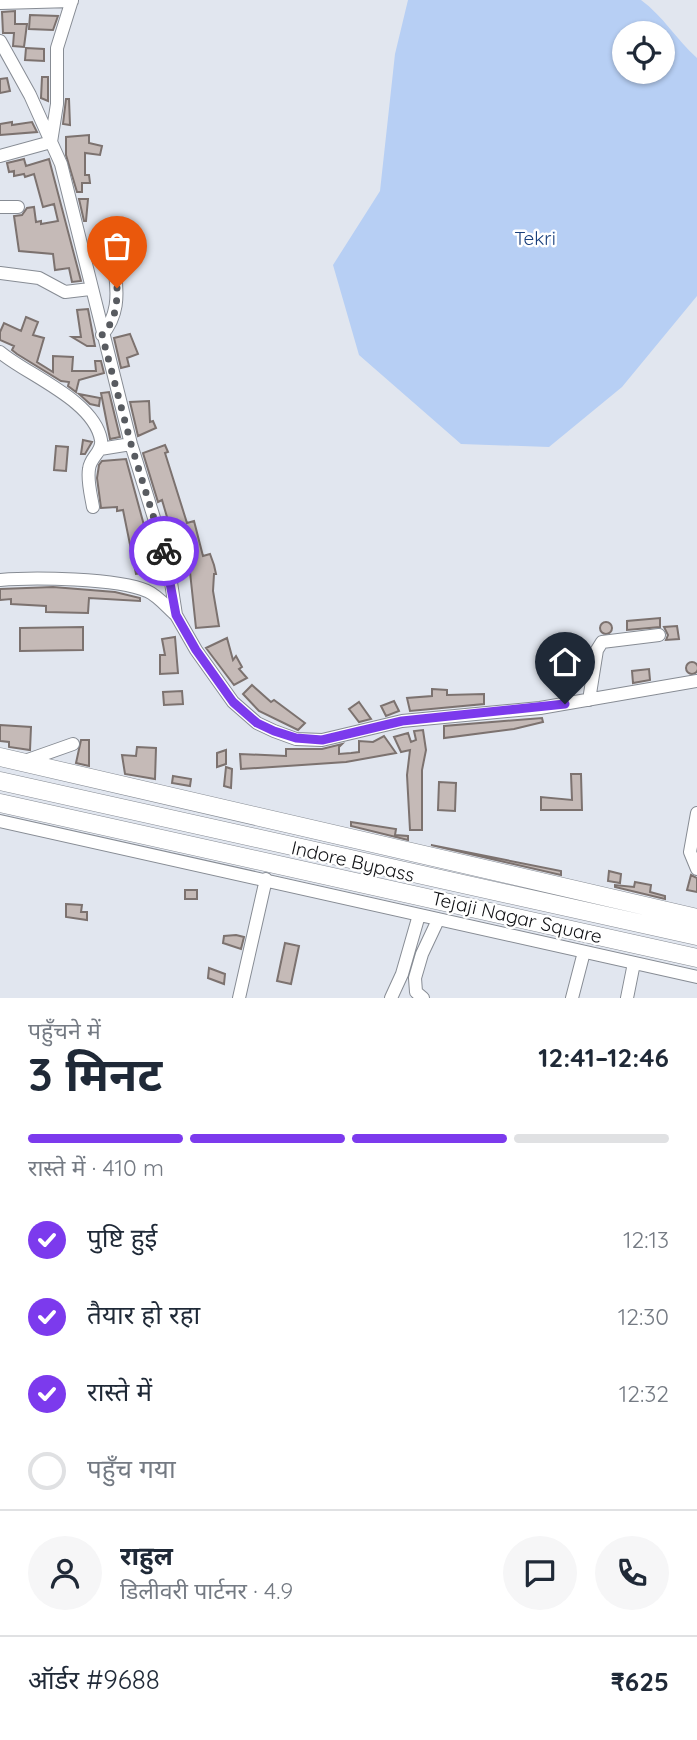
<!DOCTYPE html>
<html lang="hi">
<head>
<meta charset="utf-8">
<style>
	body { margin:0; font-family:Quicksand,"Noto Sans Devanagari",sans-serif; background:#f6f6f7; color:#1f2937; height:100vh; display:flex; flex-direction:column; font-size:26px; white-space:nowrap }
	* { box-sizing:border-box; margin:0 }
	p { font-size:23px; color:#747a83 }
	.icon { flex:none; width:38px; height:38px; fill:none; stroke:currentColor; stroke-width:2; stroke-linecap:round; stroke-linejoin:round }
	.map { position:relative; height:998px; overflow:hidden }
	.side { display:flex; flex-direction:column; background:#fff; flex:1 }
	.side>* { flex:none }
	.fabs { position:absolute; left:612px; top:21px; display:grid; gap:14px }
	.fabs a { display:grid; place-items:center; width:63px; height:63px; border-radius:50%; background:#fff; box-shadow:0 2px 5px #0004; font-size:35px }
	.pin { position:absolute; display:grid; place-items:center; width:60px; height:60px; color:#fff; margin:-72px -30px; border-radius:50% 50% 50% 0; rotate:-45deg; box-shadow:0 0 7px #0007 }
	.pin .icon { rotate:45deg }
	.courier { position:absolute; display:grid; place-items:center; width:70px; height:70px; margin:-35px; border:5px solid #7c3aed; border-radius:50%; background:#fff; color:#222; box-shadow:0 2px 9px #0007 }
	.overview em { font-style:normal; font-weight:700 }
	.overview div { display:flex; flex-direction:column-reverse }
	.overview { display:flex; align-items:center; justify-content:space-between; height:119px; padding:0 28px }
	h1 { font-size:46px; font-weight:700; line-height:52px }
	.bar { display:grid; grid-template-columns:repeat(4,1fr); gap:10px 7px; align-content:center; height:84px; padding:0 28px }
	.bar i { height:9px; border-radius:5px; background:#e0e1e3 }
	.bar .on { background:#7c3aed }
	.bar p { grid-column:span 4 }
	.line { display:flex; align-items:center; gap:18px; padding:0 28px; border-top:2px solid #e0e1e3 }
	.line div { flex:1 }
	.round { display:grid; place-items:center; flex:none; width:74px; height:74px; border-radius:37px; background:#f6f6f7 }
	ol { padding:0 28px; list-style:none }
	li { display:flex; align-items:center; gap:21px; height:77px }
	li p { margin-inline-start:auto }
	li .icon { padding:7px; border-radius:50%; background:#7c3aed; color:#fff; stroke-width:4 }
	li:last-child { color:#747a83 }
	li i { width:38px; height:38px; border:4px solid #e0e1e3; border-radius:50% }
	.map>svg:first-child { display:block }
	.green { fill:#b7cff4; fill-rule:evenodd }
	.building { fill:#c5bab7; stroke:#7c726f; stroke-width:2 }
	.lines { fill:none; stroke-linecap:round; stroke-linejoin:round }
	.minor-casing { stroke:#878c94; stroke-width:14 }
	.highway-casing { stroke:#878c94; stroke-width:19 }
	.minor { stroke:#fff; stroke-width:12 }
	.highway { stroke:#fff; stroke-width:18 }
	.done { stroke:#585b60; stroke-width:7; stroke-dasharray:0 12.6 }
	.route { stroke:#7c3aed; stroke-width:9 }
	.labels { text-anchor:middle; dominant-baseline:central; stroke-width:5; stroke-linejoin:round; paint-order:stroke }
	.park-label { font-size:19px; fill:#193f7c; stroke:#fff }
	.street-label { font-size:19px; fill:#0f1013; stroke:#fff }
</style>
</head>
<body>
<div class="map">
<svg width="697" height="998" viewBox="0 0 697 998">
	<rect width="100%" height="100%" fill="#e1e6ef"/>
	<!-- green -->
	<path class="green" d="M408 0H641C663 16 676 39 697 58V296L622 387 549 447 461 444 359 355 333 265 380 191 395 54ZM625 33H663V72H625Z"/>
	<!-- building -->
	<path class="building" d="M15 11V24H27L24 47 13 46 14 33H3L2 12Z
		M30 15 58 16 53 30 29 29Z
		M26 48 44 49V61L25 60Z
		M42 77H48V101L41 98Z
		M7 78 10 91 0 93V79Z
		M66 99H69L70 125 63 124Z
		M12 122V125L32 122 37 132 0 135V124Z
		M89 135V143L102 146 100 155 85 153V175H89L90 183H82V192H77L66 155V137Z
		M24 159 26 166 49 159 81 281 72 282 69 268 55 270 53 254 19 251 14 216 22 215 27 208 34 207 36 222 41 221V224L58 221 54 204 43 207 34 174 25 177 24 174 14 176V171L9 172 7 163Z
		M79 199H88L86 221H84Z
		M88 309 95 346H87L72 337H81L77 310Z
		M26 317 38 322 33 335 44 338 37 362 53 372V356L73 357 72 371H96L95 361H101L104 373 79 380 76 392 68 386 69 382 61 381 17 354 12 350 14 346 0 340V332L4 323 21 331Z
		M130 334 138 354 127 358 129 366 121 368 114 338Z
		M109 392 120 437 110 439 101 393Z
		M79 394 100 398 99 406 90 404Z
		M149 401 150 422 153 421 156 428 138 436 130 402Z
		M83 440 92 442 85 454H81Z
		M165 445 168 452 165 453 187 523 194 521 203 556 210 554 214 565 216 574H214L213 591 219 626 196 628 190 572 181 575 174 539 163 519 167 517 162 500 158 502 143 453Z
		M56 446 68 447 66 471 54 470Z
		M126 459 148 540 151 548 154 547 160 571 136 574 123 510 117 511V507L101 508 97 478 99 465 102 461Z
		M53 587 115 592 140 598V601L89 598 88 613 46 612V606L11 604V599L0 600V589Z
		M660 618V627L627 630V621Z
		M600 628a6 6 0 1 1 12 0a6 6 0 1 1-12 0Z
		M677 626 679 639 666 640 668 635 664 627Z
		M83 627V650L20 651V628Z
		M175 637 178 673 160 674V655H165L162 639Z
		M227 638 233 660 236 656 242 667 239 669 247 678 234 685 206 648Z
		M686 668a6 6 0 1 1 12 0a6 6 0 1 1-12 0Z
		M649 669 650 680 633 683 632 671Z
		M574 671 585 672 583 683 573 682Z
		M252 685 271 702 274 700 305 723 298 730 259 711 243 694Z
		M432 689 447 690V695L484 694V704L410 711 407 698 432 696Z
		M182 691 183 704 164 705 163 692Z
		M394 701 399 711 386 716 381 706Z
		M359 702 371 719 359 722 349 709Z
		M542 718 543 722 514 729 444 738V726Z
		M0 725 31 727 30 750 9 747V742L0 741Z
		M423 730 426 750 422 770V830H410L407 775 410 750 401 752 394 737 408 733 411 742 416 740 414 731Z
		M384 736 396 753 346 762 241 769 240 754 286 756V749H322L342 744 339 747V754L351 753 359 752V741L373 742Z
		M81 740H89V766L76 763Z
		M137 747 156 748 155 779 125 774 122 755 136 756Z
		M226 750V764L217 767V753Z
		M226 767 232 769 231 788 224 786Z
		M571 774H581L582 810H541V797L572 800Z
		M173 776 191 779 190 786 172 783Z
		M439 782 456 783 455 811 438 810Z
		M351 822 396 829 395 835 408 836V840L351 826Z
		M431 845 561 871V875Z
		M609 871 621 874 620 883 608 881Z
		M691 875 697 878V892L687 890Z
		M635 882 651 885 650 892 665 896V899L615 887V885L634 887Z
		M185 890H197V899H185Z
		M66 904 82 905 81 912H87V920L66 917Z
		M236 935 244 937 241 949 223 943 224 936Z
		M285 943 299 946 291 984 277 981Z
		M209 968 225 974 224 984 208 978Z"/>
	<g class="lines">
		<defs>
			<path id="minor" d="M0 3 72 1
				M0 41 30 95 61 164 131 444 168 563 176 615 196 650 233 702 257 723 274 731 296 739 322 740 402 721 540 708 697 681
				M0 156 51 142 57 104V48L72 0
				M0 207H18
				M0 273 39 278 65 292 90 289
				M102 335C118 316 118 296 115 273
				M0 352C27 375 94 400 101 440 103 452 90 457 89 469 87 481 91 495 93 507
				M100 449 131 444
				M0 580C32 577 118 578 147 591 157 595 168 608 176 615
				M589 700 597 650 602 642 659 635
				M22 762 73 744
				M697 813 690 852 697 869
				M0 821 697 977
				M239 998 266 879
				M391 998 402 974 419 915
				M423 998 416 992 415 978 422 954 438 920
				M572 998 584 952
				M627 998 634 963"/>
			<path id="highway" d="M0 757 697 918
				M0 781 697 936
				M0 803 697 958"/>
		</defs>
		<!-- minor casing -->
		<use href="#minor" class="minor-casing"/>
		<!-- highway casing -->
		<use href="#highway" class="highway-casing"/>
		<!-- minor -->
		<use href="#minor" class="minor"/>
		<!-- highway -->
		<use href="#highway" class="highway"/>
	</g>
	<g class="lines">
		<!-- done -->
		<path class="done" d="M117 288C117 307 115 321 102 335L131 444 164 551"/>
		<!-- route -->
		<path class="route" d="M164 551 176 615 196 650 233 702 257 723 274 731 296 738 322 740 402 721 565 704"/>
	</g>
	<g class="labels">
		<!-- park labels -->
		<g class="park-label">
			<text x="535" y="238">Tekri</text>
		</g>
		<!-- street labels -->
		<g class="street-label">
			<text transform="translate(353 861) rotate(13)">Indore Bypass</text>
			<text transform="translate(517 917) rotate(13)">Tejaji Nagar Square</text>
		</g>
	</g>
</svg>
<div class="fabs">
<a><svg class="icon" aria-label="locate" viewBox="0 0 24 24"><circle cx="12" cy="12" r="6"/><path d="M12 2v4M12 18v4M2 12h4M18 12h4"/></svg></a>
</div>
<div class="pin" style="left:117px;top:288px;background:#ea580c"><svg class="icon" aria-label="bag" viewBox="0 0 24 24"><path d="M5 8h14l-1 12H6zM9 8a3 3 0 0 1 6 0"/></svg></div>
<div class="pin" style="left:565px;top:704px;background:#1f2937"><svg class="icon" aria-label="home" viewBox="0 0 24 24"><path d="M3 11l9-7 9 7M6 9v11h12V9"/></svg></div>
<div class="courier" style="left:164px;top:551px"><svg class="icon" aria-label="bike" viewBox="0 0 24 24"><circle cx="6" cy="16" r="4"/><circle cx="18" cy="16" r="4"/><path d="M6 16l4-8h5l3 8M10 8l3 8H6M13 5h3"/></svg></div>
</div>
<section class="side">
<div class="overview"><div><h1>3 मिनट</h1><p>पहुँचने में</p></div><em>12:41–12:46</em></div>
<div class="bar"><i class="on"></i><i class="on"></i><i class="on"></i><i></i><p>रास्ते में · 410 m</p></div>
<ol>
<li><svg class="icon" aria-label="check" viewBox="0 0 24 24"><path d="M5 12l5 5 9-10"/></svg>पुष्टि हुई<p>12:13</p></li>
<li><svg class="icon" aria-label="check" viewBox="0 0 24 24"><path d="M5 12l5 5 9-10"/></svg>तैयार हो रहा<p>12:30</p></li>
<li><svg class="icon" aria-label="check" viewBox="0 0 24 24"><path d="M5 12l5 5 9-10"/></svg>रास्ते में<p>12:32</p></li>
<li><i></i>पहुँच गया</li>
</ol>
<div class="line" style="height:126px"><a class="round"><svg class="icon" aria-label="person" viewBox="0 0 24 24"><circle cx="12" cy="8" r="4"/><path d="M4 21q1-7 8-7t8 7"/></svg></a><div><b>राहुल</b><p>डिलीवरी पार्टनर · 4.9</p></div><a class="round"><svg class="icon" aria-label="chat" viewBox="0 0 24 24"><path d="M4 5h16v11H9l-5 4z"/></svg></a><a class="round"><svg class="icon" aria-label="phone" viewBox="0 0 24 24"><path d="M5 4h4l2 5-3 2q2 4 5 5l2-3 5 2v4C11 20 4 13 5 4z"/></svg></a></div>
<div class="line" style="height:91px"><div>ऑर्डर #9688</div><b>₹625</b></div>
</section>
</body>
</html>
